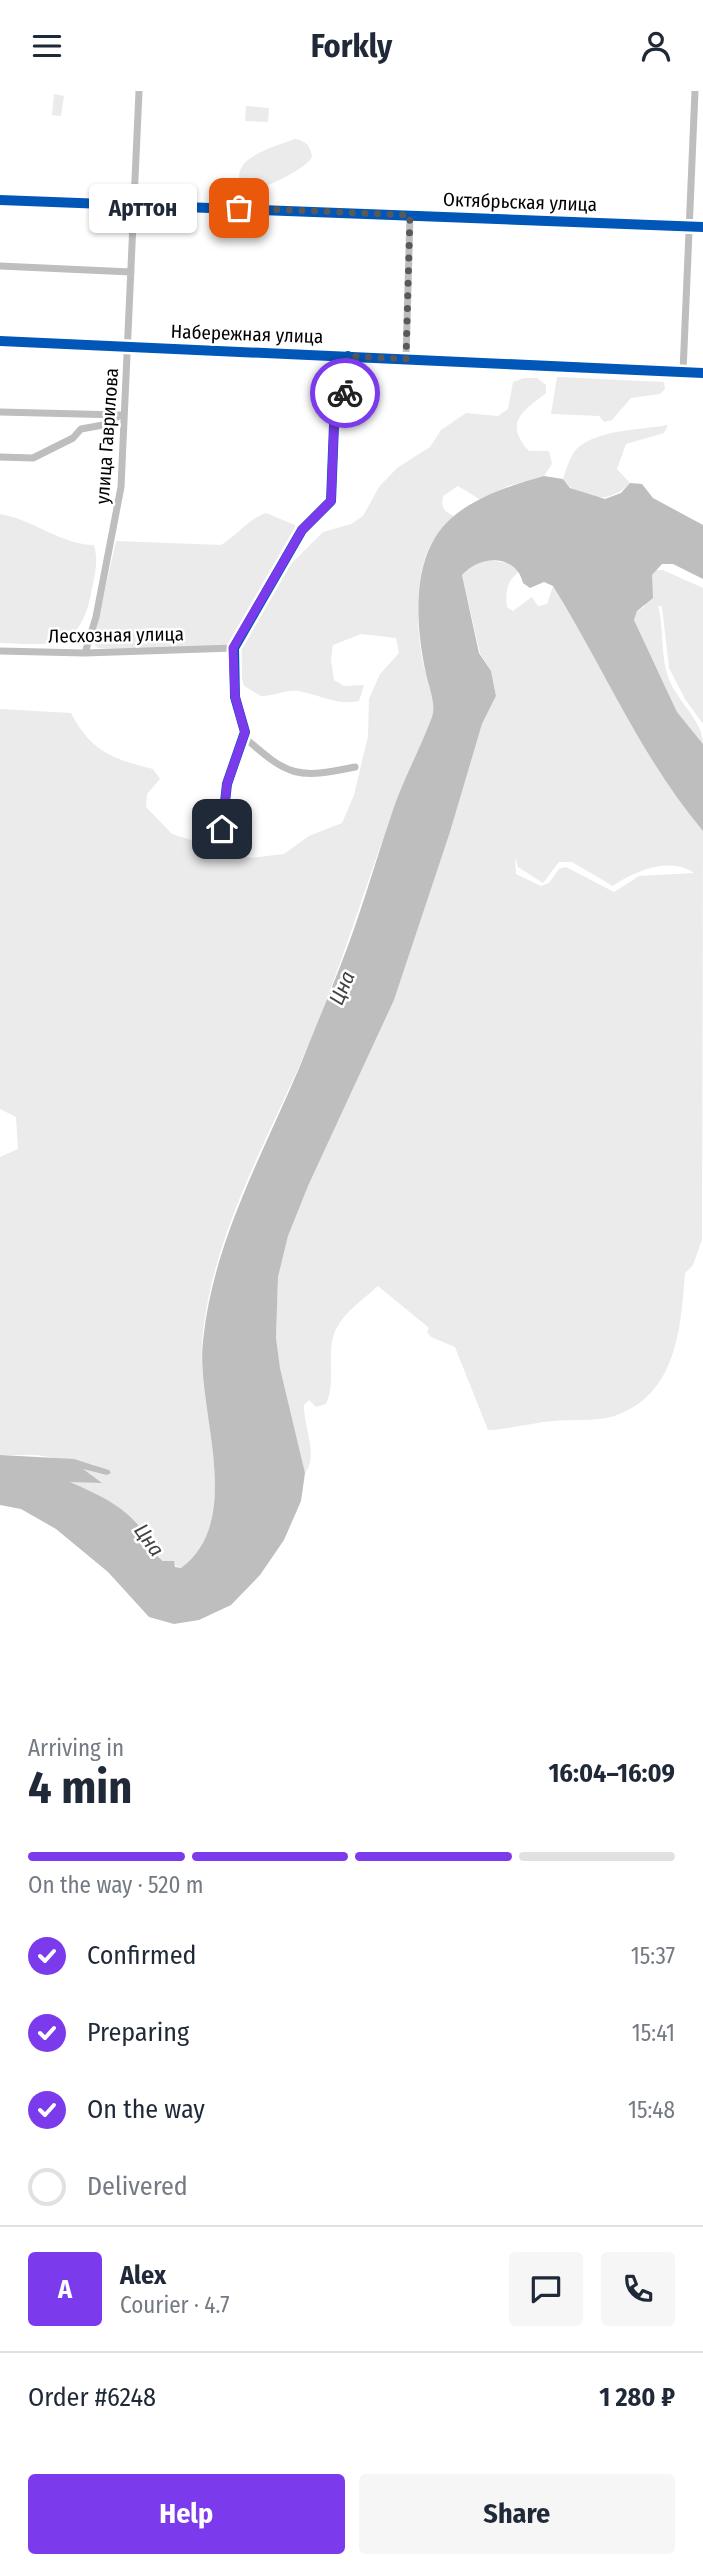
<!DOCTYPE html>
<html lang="en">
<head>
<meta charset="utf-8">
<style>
	body { margin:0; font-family:"Fira Sans Condensed",sans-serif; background:#f6f6f7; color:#1f2937; height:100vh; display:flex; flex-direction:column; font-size:26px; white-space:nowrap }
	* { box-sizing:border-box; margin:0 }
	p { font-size:23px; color:#747a83 }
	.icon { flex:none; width:38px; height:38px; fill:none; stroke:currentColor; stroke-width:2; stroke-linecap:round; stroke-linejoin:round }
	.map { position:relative; height:1623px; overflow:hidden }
	.sheet { display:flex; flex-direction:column; background:#fff; flex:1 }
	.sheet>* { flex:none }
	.pin { position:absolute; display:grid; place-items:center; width:60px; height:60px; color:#fff; margin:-30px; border-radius:14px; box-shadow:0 4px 10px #0006 }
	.courier { position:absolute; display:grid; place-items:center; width:70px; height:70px; margin:-35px; border:5px solid #7c3aed; border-radius:50%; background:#fff; color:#222; box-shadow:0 2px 9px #0007 }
	.bubble { position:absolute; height:49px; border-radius:7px; background:#fff; box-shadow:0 2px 5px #0004; font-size:23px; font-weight:700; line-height:49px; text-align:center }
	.summary em { font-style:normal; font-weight:700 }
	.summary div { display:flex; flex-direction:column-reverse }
	.summary { display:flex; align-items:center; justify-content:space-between; height:119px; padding:0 28px }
	h1 { font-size:46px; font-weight:700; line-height:52px }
	.bar { display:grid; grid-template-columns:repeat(4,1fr); gap:10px 7px; align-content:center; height:84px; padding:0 28px }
	.bar i { height:9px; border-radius:5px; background:#e0e1e3 }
	.bar .on { background:#7c3aed }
	.bar p { grid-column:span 4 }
	.line { display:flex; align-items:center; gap:18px; padding:0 28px; border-top:2px solid #e0e1e3 }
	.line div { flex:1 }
	.round { display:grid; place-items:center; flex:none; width:74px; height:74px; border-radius:7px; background:#f6f6f7 }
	ol { padding:0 28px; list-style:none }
	li { display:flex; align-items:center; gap:21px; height:77px }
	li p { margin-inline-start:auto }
	li .icon { padding:7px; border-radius:50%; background:#7c3aed; color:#fff; stroke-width:4 }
	li:last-child { color:#747a83 }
	li i { width:38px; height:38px; border:4px solid #e0e1e3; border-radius:50% }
	.button { display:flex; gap:14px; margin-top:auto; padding:14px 28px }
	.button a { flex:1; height:80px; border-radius:7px; background:#7c3aed; color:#fff; font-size:28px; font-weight:700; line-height:80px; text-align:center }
	.button a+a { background:#f6f6f7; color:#1f2937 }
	header { display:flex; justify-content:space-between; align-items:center; height:91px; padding:0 28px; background:#fff; font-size:32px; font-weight:700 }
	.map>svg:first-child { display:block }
	.green { fill:#ebebeb; fill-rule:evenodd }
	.water { fill:#bebebe }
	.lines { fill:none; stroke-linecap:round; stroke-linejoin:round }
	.minor { stroke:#bebebe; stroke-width:7 }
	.cycleway-casing { stroke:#fff; stroke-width:15 }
	.cycleway { stroke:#0057b8; stroke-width:10 }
	.done { stroke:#595959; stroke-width:7; stroke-dasharray:0 12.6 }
	.route { stroke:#7c3aed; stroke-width:9 }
	.labels { text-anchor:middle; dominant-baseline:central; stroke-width:5; stroke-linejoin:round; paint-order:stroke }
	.street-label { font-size:19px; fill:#000; stroke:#fff }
	.water-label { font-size:21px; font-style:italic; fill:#434343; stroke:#fff }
</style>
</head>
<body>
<header><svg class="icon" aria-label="menu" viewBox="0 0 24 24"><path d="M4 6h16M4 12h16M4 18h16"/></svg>Forkly<svg class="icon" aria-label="person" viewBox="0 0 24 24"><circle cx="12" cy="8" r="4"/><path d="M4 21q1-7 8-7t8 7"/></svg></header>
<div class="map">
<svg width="703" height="1623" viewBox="0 0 703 1623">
	<rect width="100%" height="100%" fill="#fff"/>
	<!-- green -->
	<path class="green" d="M54 3 64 5 61 25 52 24Z
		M246 15 269 17 268 31 245 30Z
		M295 48C305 49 311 55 312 66 307 77 267 97 254 98 248 98 244 95 240 90 233 66 276 55 295 48Z
		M557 286 664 291 665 298 660 303 631 307 612 329 604 331 599 325 551 323Z
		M524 287H537L546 294V302C525 319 502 331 529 360H549L552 373 544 385 508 395 481 409 458 395 443 405C441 416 443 420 454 425 447 433 437 442 432 451 414 484 416 536 423 572 426 586 435 608 434 622 431 645 404 691 395 715 366 792 343 871 311 948 270 1046 210 1145 202 1253 197 1320 246 1429 181 1477L160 1468 144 1443 67 1390 101 1392 81 1377 96 1374 37 1364H0V1066L18 1058 16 1026 0 1018V618L71 622C91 660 112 668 153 678L160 688 147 703 146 716 172 743 250 767 284 763 309 745 342 732 354 704 368 645 369 608 380 583 399 562 396 547 361 543 333 554 331 568 334 589 344 595 364 594 359 610C338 615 320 604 299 600 288 598 273 605 261 605L244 595 239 576V558L269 502 292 472 323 441 351 433 363 425 379 396 397 377 430 356 441 339 466 322 498 325 508 318 513 291Z
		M668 334 664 342 626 353 617 378 630 392C611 413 580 411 563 388 567 376 571 361 581 354 605 338 641 339 668 334Z
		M266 422 295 434V442L231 554 219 561 98 557 93 551 116 450 221 454C238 444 247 429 266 422Z
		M0 423C33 428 61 454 94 454 99 471 94 486 91 503 79 562 50 553 0 552Z
		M484 468 512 473 520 480C507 489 505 501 507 516L513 520 532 506 538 515 547 513 553 495C604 577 640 665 703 740L702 1149 693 1174 685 1182C681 1236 677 1302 617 1324 599 1331 572 1328 553 1330 531 1332 510 1338 488 1339L455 1256 431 1246 427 1241 429 1237 378 1195C363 1209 346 1219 336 1238 325 1261 337 1289 326 1313L316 1316 309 1309 304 1314C303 1334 319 1365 305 1382L280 1277 276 1247 278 1186 288 1145 308 1095 394 909 450 741 482 633 496 605 491 580 480 562 462 484 472 473ZM515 766 518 776 543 792 559 771H572L613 795C634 780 670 765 694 782L639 785 614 801 566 776 559 778 549 792 541 795 516 783Z
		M656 479H663L703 497V633L685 608 669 577 662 516 658 514C665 542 659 569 672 595 682 614 703 632 703 653L677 621 634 529 637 520 644 516 652 484Z"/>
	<!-- water -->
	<path class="water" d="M544 385 563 388 570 397 605 408 621 402 630 392 642 393 653 407 703 434V488L673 473H662L652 484 653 507 637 520 634 529 677 621 703 653V740C640 665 604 577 553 495L544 491 530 497 523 492C516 463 480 463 462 484L479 562 491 580 496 605 482 633 450 741 394 909 308 1095 288 1145 278 1186 276 1247 280 1277 305 1382 301 1410 284 1449 260 1484 231 1514 199 1529 174 1533 149 1526 108 1481 56 1438 21 1418 0 1414V1364L74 1368 109 1379 111 1382 107 1384 83 1378 102 1392 70 1391C99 1404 126 1415 145 1443 151 1453 153 1463 163 1470H174L175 1476 181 1477C247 1428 195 1317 203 1250 213 1151 262 1065 300 975 318 929 338 884 354 838 368 798 380 756 394 716 405 685 421 656 432 626 437 613 427 591 425 578 417 539 413 488 432 452 452 412 505 396 544 385Z"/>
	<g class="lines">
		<!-- minor -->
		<path class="minor" d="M0 109 703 136
			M0 175 131 181
			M0 250 703 282
			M406 268 410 124
			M683 281 695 0
			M0 321 121 324
			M0 366 33 367 73 347 81 338 103 334 121 324
			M0 560 85 562 234 557
			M85 562 96 526 121 396 139 0
			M244 646C289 686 297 688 355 676
			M222 738 227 693 245 641 235 606 234 557 302 439 331 410 334 334 345 308 348 265"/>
		<defs>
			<path id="cycleway" d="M0 109 703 136
				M0 250 703 282
				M222 738 227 693 245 641 235 606 234 557 302 439 331 410 334 334 345 308 348 265"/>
		</defs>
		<!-- cycleway casing -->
		<use href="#cycleway" class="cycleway-casing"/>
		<!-- cycleway -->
		<use href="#cycleway" class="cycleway"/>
	</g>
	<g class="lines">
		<!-- done -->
		<path class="done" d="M239 117 410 124 406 268 348 265 345 302"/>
		<!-- route -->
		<path class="route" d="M222 738 227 693 245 641 235 606 233 557 302 439 331 410 334 334 345 302"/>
	</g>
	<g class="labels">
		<!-- street labels -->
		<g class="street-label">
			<text transform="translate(520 111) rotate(2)">Октябрьская улица</text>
			<text transform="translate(247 243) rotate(2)">Набережная улица</text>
			<text transform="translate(107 345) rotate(-86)">улица Гаврилова</text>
			<text transform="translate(116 544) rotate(-1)">Лесхозная улица</text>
		</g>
		<!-- water labels -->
		<g class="water-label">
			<text transform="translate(342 897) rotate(-67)">Цна</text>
			<text transform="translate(149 1449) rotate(54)">Цна</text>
		</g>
	</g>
</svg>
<div class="pin" style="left:239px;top:117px;background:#ea580c"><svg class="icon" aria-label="bag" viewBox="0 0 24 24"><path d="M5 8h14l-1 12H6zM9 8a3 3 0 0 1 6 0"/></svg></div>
<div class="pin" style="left:222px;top:738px;background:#1f2937"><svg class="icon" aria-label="home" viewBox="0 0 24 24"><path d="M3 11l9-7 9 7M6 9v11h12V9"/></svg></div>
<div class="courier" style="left:345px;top:302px"><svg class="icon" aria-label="bike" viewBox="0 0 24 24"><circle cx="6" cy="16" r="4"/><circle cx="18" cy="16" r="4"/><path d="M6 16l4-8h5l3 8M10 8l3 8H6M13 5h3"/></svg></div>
<div class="bubble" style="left:89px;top:93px;width:108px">Арттон</div>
</div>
<section class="sheet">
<div class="summary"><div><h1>4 min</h1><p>Arriving in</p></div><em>16:04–16:09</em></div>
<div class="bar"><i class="on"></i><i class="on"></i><i class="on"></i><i></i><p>On the way · 520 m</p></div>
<ol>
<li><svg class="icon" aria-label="check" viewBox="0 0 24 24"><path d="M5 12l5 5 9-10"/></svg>Confirmed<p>15:37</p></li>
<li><svg class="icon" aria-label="check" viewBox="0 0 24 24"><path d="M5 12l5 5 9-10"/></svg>Preparing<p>15:41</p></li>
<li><svg class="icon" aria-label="check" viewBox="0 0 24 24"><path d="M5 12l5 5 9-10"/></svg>On the way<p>15:48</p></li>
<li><i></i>Delivered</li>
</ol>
<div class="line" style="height:126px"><b class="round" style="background:#7c3aed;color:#fff">A</b><div><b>Alex</b><p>Courier · 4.7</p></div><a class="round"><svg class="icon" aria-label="chat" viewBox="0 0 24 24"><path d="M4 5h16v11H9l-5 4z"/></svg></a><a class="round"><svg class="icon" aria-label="phone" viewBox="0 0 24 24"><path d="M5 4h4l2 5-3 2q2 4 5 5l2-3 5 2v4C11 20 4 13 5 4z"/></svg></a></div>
<div class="line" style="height:91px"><div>Order #6248</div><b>1 280 ₽</b></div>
<div class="button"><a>Help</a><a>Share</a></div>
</section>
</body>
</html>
